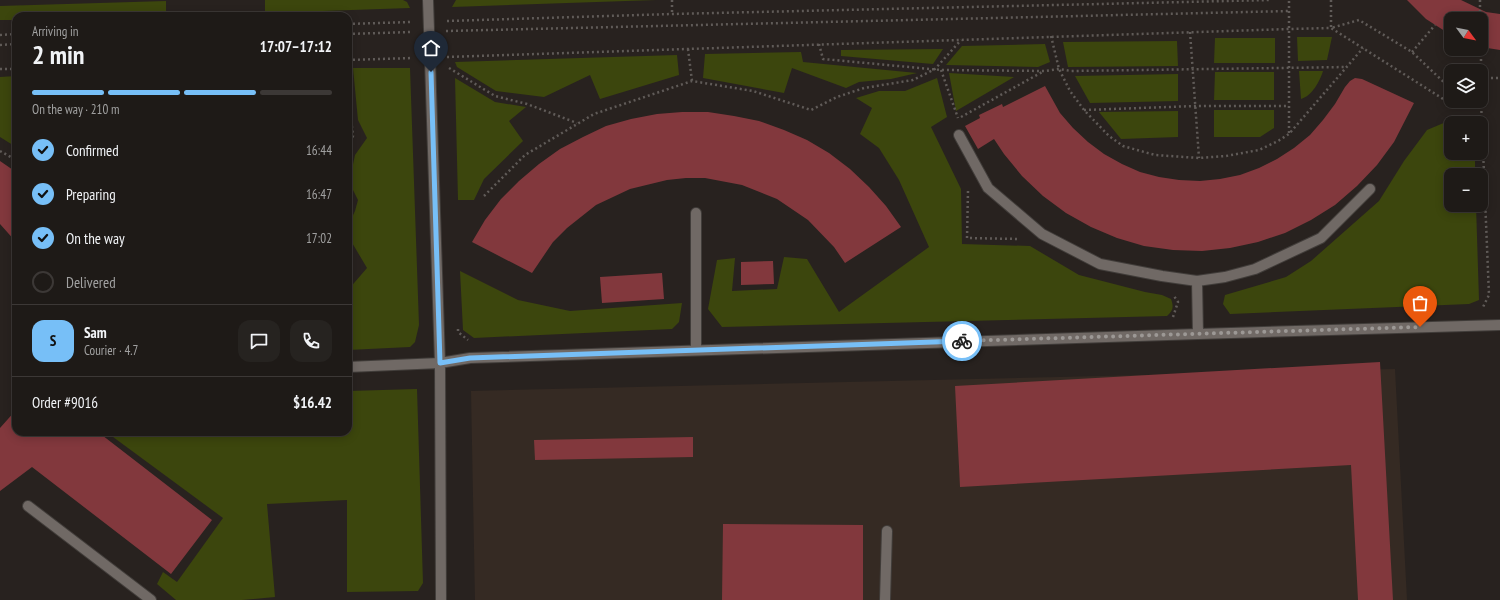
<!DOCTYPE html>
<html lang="en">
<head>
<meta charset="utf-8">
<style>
	body { margin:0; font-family:"PT Sans Narrow",sans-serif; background:#262320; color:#f1f3f6; height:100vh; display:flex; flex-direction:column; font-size:15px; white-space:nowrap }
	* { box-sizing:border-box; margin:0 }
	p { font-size:13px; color:#a1a1a1 }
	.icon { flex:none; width:22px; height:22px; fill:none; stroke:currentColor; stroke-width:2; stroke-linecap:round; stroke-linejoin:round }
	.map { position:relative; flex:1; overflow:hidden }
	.drawer { position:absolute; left:12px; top:12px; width:340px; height:424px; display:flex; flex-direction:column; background:#1e1a17; border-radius:12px; box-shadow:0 2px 10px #0003,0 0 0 1px #3c3836 }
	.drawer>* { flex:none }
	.needle { width:26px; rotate:122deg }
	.controls { position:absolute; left:1444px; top:12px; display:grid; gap:8px }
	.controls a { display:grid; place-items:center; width:44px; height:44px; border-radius:8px; background:#1e1a17; box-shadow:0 2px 10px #0003,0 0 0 1px #3c3836; font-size:20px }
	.pin { position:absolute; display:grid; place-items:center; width:34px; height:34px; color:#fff; margin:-41px -17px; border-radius:50% 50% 50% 0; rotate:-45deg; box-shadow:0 0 4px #0007 }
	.pin .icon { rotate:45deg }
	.courier { position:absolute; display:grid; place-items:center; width:40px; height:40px; margin:-20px; border:3px solid #77bff7; border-radius:50%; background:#fff; color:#222; box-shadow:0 1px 5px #0007 }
	.head em { font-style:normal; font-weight:800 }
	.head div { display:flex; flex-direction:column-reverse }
	.head { display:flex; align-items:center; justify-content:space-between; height:68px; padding:0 20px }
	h1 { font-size:26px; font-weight:800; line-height:30px }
	.bar { display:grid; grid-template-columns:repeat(4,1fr); gap:6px 4px; align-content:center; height:48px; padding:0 20px }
	.bar i { height:5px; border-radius:3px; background:#3c3836 }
	.bar .on { background:#77bff7 }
	.bar p { grid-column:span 4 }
	.line { display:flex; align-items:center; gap:10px; padding:0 20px; border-top:1px solid #3c3836 }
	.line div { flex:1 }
	.round { display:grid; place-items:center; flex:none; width:42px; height:42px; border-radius:12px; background:#262320 }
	ol { padding:0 20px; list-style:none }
	li { display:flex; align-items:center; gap:12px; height:44px }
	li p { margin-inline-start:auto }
	li .icon { padding:4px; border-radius:50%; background:#77bff7; color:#111; stroke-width:4 }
	li:last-child { color:#a1a1a1 }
	li i { width:22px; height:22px; border:2px solid #3c3836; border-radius:50% }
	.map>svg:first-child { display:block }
	.built { fill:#352a23 }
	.green { fill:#3c460d }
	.building { fill:#82383d }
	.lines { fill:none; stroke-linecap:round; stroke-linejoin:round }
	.lane-casing { stroke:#413d3a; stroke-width:12 }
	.street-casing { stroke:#413d3a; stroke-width:12 }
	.path { stroke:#605b58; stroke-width:2.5; stroke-dasharray:2 3; stroke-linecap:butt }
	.lane { stroke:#706965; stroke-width:10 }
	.street { stroke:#706965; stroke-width:10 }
	.done { stroke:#9c9895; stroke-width:4; stroke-dasharray:0 7.2 }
	.route { stroke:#77bff7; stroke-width:5 }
</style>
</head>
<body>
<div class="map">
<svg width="1500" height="600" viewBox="0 0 1500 600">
	<rect width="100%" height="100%" fill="#28221f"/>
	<!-- built -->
	<path class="built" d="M1395 369 1407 600H475L471 391Z"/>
	<!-- green -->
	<path class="green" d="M265 0H403L407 2 410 8 265 13Z
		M456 0H656L452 7Z
		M166 1V15L16 16V20H0V6Z
		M1297 37H1332L1327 60 1298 61Z
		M1215 38H1275V63H1214Z
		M1177 41 1178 66 1068 67 1063 42Z
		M1045 44 1050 62 1038 67 946 65 962 46Z
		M943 49 933 64 841 56V50Z
		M801 52 803 62 917 73 891 79 859 82 846 88 792 68 784 93 703 78 705 54Z
		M677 55 679 75 600 99 590 75 544 97 496 91 457 67 455 62Z
		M353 68H410L419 325 415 342 410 347 348 350V290L367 268 351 241 348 226 355 211 358 200 352 188V169L355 155 367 138 358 120Z
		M1299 71H1323C1320 81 1312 96 1301 99Z
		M1215 72H1274V100H1214Z
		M949 73 1014 77 956 111Z
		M1178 74V101L1090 103 1075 76Z
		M16 76V147L0 137V77Z
		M455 78 495 102 526 107 509 121 523 141 484 179 474 200H458Z
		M937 78 947 117 931 127 961 189 962 244 1030 246 1079 275 1145 292 1162 295 1171 299C1174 307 1173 311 1167 316L722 327 708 309 717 260 735 258 732 291 777 289 784 257 807 259 839 312 929 247 899 180 879 148 860 134 872 108 856 98 879 91H905Z
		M1214 110H1274V128L1260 137H1214Z
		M1178 111V137L1121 139 1099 112Z
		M1446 122 1451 125V153H1475V175H1451V205H1476L1479 300 1469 304 1230 314 1223 304 1225 295 1286 277 1311 261 1379 201 1404 161 1427 130Z
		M460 271 518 300 570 311 682 303 679 322 672 329 474 338 463 330Z
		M417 389 423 583 418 591 347 592V500L267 504 275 597 242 600H176L157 584 163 572 177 582 223 518 109 434 110 432H348V391Z"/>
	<!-- building -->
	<path class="building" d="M1407 0H1461L1486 12 1500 14V50L1481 47V19H1451V35L1426 19Z
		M1355 78 1362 79 1414 103 1394 142 1377 165 1357 186 1335 205 1311 220 1285 233 1258 242 1230 248 1202 251 1173 250 1144 246 1117 238 1091 227 1066 213 1043 196 1022 176 1004 154 994 139 978 149 965 126 980 118 979 115 1002 104 1003 107 1045 86 1060 113 1073 128 1088 142 1104 154 1122 164 1140 172 1159 177 1179 180 1200 181 1220 179 1240 175 1259 168 1277 159 1294 148 1310 135 1323 120 1335 104 1345 87 1350 81Z
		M682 112H708L734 116 759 121 784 130 807 140 829 153 850 169 869 187 886 206 901 227 845 263 834 247 808 220 777 199 742 185 705 178H686L667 180 630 189 596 205 567 228 553 242 532 273 472 242 485 220 501 199 519 181 539 164 560 149 583 137 606 126 631 119 657 114Z
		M0 161 16 172V242L0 224Z
		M773 261 774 284 741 285V262Z
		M662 273 664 299 602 303 600 277Z
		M1380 362 1393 600H1358L1351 465 960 487 955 386Z
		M16 410V432H98L212 520 171 574 32 467 0 491V428Z
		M693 437V457L535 460 534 440Z
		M723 524 863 525V600H722Z"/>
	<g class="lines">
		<defs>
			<path id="lane" d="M885 600 887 531"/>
			<path id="street" d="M428 0 440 363 441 600
				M959 135 988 188 1042 234 1100 264 1162 276 1197 281 1225 277 1255 269 1321 238 1370 189
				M696 213V350
				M1197 281 1198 334
				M348 367 440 363 470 358 1198 334 1500 325
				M28 506 151 600"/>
		</defs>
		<!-- lane casing -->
		<use href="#lane" class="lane-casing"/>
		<!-- street casing -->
		<use href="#street" class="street-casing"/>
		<!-- path -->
		<path class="path" d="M672 0V13
			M1331 0V28L1359 20 1412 52 1450 88 1448 102
			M1480 0V19
			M447 21 672 14 1270 0
			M348 24 410 22
			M446 31 1289 11
			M1190 32 1199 158
			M348 34 411 32
			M0 35 16 34
			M1051 36 1059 69 1070 91 1084 110 1109 136 1123 146 1155 155 1199 158 1226 156 1259 150 1278 141 1289 134 1363 48
			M819 44 823 59 941 70 1045 71 1059 69 1071 71 1347 67
			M0 45 16 44
			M688 49 692 81
			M1481 49V94
			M1412 52 1435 25
			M447 57 1289 29 1331 28 1448 102 1481 107
			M348 60 412 58
			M449 68 495 96 527 104 577 123
			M0 69H16
			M941 70 958 118
			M1481 78H1500
			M348 91 353 136 348 145
			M1481 101 1489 295 1483 307
			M1084 110 1196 106H1289
			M961 117 1044 71
			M1289 133V0
			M0 151 16 160
			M348 178V185
			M968 191 967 238 1019 239
			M484 196 525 155 594 114 692 81 753 91 811 110 837 97 864 88 913 80 935 69 961 40
			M1173 317 1178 302 1174 296
			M458 329V332L468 340"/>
		<!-- lane -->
		<use href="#lane" class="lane"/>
		<!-- street -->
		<use href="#street" class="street"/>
	</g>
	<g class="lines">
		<!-- done -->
		<path class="done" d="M962 341 1420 327"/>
		<!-- route -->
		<path class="route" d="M431 72 440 363 470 358 962 341"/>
	</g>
</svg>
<div class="controls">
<a><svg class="needle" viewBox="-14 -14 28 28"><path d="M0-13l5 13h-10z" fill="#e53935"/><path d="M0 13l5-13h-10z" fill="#a1a1a1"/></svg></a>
<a><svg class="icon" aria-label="layers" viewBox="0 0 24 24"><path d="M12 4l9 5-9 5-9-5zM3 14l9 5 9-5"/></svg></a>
<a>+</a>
<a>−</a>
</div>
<div class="pin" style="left:1420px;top:327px;background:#ea580c"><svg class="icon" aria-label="bag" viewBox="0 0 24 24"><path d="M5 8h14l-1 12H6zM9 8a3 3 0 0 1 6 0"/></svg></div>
<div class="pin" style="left:431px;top:72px;background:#1f2937"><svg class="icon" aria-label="home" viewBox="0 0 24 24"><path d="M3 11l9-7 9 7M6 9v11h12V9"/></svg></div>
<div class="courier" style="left:962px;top:341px"><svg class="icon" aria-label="bike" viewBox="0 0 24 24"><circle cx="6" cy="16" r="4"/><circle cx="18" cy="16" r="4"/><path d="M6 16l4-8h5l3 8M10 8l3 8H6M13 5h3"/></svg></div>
<section class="drawer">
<div class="head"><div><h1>2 min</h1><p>Arriving in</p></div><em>17:07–17:12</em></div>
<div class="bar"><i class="on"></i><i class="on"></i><i class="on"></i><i></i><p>On the way · 210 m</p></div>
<ol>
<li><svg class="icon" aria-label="check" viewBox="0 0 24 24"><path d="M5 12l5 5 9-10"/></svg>Confirmed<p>16:44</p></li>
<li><svg class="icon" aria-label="check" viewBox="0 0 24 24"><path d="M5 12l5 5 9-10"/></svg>Preparing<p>16:47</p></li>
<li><svg class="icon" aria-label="check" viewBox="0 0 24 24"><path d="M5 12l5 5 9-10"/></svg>On the way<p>17:02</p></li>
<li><i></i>Delivered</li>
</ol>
<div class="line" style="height:72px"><b class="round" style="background:#77bff7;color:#111">S</b><div><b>Sam</b><p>Courier · 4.7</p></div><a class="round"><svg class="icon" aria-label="chat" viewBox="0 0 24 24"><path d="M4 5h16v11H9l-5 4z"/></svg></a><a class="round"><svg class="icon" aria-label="phone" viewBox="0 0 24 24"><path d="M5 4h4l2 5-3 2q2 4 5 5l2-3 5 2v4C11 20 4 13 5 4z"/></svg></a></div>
<div class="line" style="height:52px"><div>Order #9016</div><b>$16.42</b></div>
</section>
</div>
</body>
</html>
